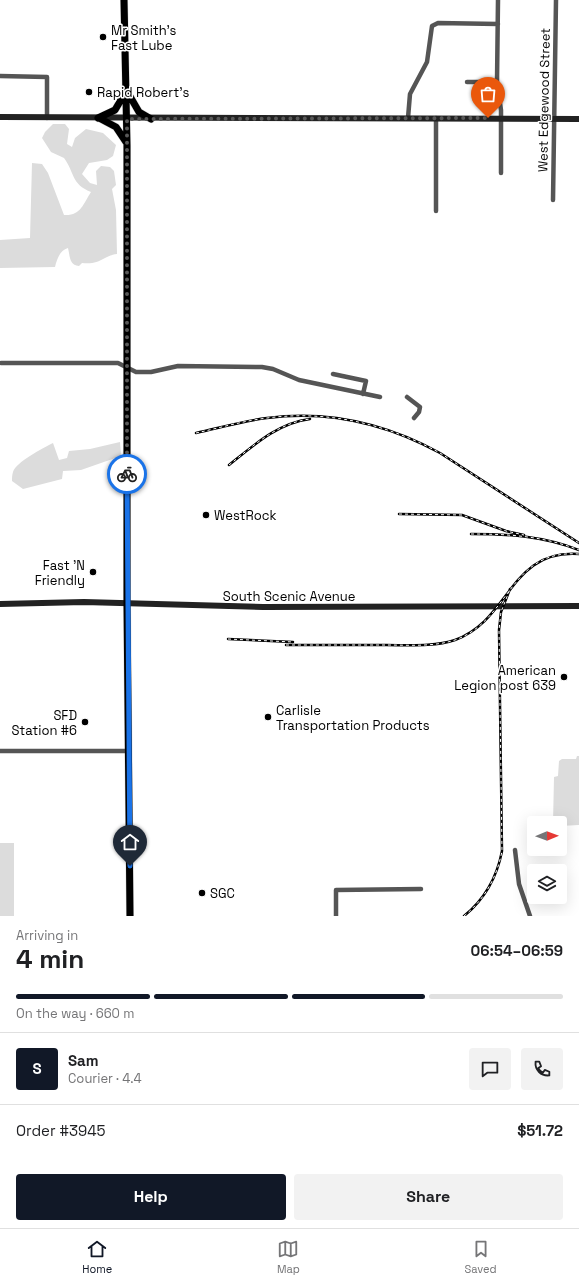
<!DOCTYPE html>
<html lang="en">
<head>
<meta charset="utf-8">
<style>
	body { margin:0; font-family:"Space Grotesk",sans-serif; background:#f2f2f2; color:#202124; height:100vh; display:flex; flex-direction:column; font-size:15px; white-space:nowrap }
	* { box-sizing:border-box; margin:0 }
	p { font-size:13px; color:#757577 }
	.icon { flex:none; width:22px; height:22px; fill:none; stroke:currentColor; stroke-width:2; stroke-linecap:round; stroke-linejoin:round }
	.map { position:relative; height:916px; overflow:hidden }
	.drawer { display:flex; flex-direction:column; background:#fff; flex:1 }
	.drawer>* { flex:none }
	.needle { width:26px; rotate:89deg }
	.buttons { position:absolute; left:527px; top:816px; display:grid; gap:8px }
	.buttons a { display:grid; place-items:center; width:40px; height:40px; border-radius:4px; background:#fff; box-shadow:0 4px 16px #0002; font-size:20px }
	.pin { position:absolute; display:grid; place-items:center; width:34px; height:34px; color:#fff; margin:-41px -17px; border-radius:50% 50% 50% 0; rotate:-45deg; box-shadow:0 0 4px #0007 }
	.pin .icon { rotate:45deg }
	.courier { position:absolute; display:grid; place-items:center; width:40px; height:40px; margin:-20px; border:3px solid #1a73e8; border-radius:50%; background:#fff; color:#222; box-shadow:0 1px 5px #0007 }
	.headline em { font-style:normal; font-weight:700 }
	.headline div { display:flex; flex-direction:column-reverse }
	.headline { display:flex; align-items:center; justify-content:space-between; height:68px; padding:0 16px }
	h1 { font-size:26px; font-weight:700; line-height:30px }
	.bar { display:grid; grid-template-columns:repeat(4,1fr); gap:6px 4px; align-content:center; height:48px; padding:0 16px }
	.bar i { height:5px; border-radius:3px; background:#e0e0e0 }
	.bar .current { background:#111827 }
	.bar p { grid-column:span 4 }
	.line { display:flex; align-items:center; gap:10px; padding:0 16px; border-top:1px solid #e0e0e0 }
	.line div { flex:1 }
	.round { display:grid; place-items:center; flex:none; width:42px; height:42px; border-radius:4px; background:#f2f2f2 }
	.primary-button { display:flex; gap:8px; margin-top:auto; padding:8px 16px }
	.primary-button a { flex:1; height:46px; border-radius:4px; background:#111827; color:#fff; font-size:16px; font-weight:700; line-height:46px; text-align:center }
	.primary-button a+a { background:#f2f2f2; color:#202124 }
	.menu { display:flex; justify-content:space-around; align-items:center; height:56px; border-top:1px solid #e0e0e0; background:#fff; font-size:11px; color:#757577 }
	.menu a { display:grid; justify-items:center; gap:2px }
	.menu .current { color:#111827 }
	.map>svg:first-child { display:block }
	.green { fill:#dcdcdc }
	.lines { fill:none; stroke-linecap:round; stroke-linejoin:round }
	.primary-casing { stroke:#dbdbdb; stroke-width:8 }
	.street { stroke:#555; stroke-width:4.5 }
	.secondary { stroke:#222; stroke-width:6 }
	.primary { stroke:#000; stroke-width:7 }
	.rail-casing { stroke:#000; stroke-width:2.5 }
	.rail { stroke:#fff; stroke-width:1; stroke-dasharray:3; stroke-linecap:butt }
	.done { stroke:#595959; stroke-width:4; stroke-dasharray:0 7.2 }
	.route { stroke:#1a73e8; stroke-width:5 }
	.poi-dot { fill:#000; stroke:#fff; stroke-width:1.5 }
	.labels { text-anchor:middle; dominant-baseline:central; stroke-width:3; stroke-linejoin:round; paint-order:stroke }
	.poi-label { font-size:13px; fill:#000; stroke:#fff; text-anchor:start }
	.street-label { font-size:13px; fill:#000; stroke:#fff }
</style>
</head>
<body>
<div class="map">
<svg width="579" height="916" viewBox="0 0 579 916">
	<rect width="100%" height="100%" fill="#fff"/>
	<!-- green -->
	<path class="green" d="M53 124H65L69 129 67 144 72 147 75 138 86 129 103 133 116 145 113 156 107 160 89 163 82 174 90 183 97 185 96 171 101 166 110 167 114 171 116 185 112 189 116 210 117 254C102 256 102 265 82 263L79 266C69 265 70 256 68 248 60 250 57 259 55 267L0 268V240L30 238 32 163 42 164 48 173 64 215C81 216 83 204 91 192 71 184 75 173 64 158L51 152 42 138 45 132Z
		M120 442 121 456 81 470 63 471 62 479 23 489 12 481C12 478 12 475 13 472 16 462 43 448 53 443L59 460 67 458 69 451 90 449Z
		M577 756H579V825L560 826V823H553L554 777 558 776 559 761 562 759H576Z
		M0 843H14V916H0Z"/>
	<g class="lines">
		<defs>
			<path id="primary" d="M124 0 127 145V603L130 916
				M128 93 139 112 151 119
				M98 118 115 110 125 93
				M99 118 116 127 126 142"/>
		</defs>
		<!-- primary casing -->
		<use href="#primary" class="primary-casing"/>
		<!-- street -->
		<path class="street" d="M498 0 497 82 501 110V173
			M0 76 47 77V118
			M467 82H497
			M408 118 410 94 427 62 432 26 438 23 498 24
			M436 118V211
			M553 200 556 0
			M1 363H118L136 372H151L178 366 262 367 273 369 299 380 380 397
			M333 374 366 381 363 394
			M407 397 420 407 419 412 414 418
			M0 751H128
			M515 850 519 884 530 916
			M336 916V890L421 889"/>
		<!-- secondary -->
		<path class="secondary" d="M0 117 579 119
			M0 604 84 602 263 607 579 606"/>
		<!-- primary -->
		<use href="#primary" class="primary"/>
		<defs>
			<path id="rail" d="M196 433C219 428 243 421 267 418 328 410 387 424 440 453L579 543
				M229 465C254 445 278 423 310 419
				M399 514 462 515 506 531 524 535
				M471 534C509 534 543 536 579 550
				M228 639 293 642
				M286 645C319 645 353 645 386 645 409 645 434 647 455 640 511 620 509 549 579 554
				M464 916C485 899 497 877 502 851L499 630 501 612 510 589"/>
		</defs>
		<!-- rail casing -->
		<use href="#rail" class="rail-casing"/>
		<!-- rail -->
		<use href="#rail" class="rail"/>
	</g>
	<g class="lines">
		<!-- done -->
		<path class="done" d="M127 474V119L488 118"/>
		<!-- route -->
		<path class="route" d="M127 474 130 866"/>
	</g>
	<!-- markers -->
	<g class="poi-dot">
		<circle cx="103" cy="37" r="4"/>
		<circle cx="89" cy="92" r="4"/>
		<circle cx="206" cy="515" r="4"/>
		<circle cx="93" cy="572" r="4"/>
		<circle cx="564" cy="677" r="4"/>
		<circle cx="268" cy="717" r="4"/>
		<circle cx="85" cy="722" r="4"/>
		<circle cx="202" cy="893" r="4"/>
	</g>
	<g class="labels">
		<!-- poi labels -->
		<g class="poi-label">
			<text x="111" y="30">Mr Smith's<tspan x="111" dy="15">Fast Lube</tspan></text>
			<text x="97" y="92">Rapid Robert's</text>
			<text x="214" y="515">WestRock</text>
			<text x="85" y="565" text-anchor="end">Fast 'N<tspan x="85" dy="15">Friendly</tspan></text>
			<text x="556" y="670" text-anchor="end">American<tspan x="556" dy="15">Legion post 639</tspan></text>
			<text x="276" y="710">Carlisle<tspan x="276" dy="15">Transportation Products</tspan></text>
			<text x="77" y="715" text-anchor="end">SFD<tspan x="77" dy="15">Station #6</tspan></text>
			<text x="210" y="893">SGC</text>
		</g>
		<!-- street labels -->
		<g class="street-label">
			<text transform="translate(544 100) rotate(-89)">West Edgewood Street</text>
			<text x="289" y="596">South Scenic Avenue</text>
		</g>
	</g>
</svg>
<div class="buttons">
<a><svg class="needle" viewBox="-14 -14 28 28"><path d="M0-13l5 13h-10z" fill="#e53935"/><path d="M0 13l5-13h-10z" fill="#757577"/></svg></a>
<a><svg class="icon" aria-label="layers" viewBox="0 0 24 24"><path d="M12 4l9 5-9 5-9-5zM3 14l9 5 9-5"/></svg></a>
</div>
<div class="pin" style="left:488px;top:118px;background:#ea580c"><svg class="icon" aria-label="bag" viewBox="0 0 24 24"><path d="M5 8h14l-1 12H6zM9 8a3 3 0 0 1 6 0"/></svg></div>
<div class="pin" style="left:130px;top:866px;background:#1f2937"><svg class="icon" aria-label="home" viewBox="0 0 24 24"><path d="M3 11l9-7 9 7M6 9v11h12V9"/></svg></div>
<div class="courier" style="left:127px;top:474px"><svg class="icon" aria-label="bike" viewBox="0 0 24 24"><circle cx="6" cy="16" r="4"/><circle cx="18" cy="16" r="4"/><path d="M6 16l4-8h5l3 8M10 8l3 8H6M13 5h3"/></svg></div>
</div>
<section class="drawer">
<div class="headline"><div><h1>4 min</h1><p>Arriving in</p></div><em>06:54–06:59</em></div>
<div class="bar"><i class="current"></i><i class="current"></i><i class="current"></i><i></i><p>On the way · 660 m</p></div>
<div class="line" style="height:72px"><b class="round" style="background:#111827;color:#fff">S</b><div><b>Sam</b><p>Courier · 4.4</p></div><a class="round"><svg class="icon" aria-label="chat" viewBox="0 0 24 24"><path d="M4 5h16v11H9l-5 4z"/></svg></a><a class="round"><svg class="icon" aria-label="phone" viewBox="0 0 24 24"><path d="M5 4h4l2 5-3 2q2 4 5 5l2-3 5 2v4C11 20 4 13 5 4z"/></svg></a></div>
<div class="line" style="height:52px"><div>Order #3945</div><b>$51.72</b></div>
<div class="primary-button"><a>Help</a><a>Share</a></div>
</section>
<nav class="menu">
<a class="current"><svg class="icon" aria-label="home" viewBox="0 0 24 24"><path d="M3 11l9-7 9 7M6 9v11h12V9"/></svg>Home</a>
<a><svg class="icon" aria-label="map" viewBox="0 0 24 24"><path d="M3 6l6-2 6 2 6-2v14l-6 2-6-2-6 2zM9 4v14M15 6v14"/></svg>Map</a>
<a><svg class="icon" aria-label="saved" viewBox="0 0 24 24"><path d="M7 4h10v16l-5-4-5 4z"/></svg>Saved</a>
</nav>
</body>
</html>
